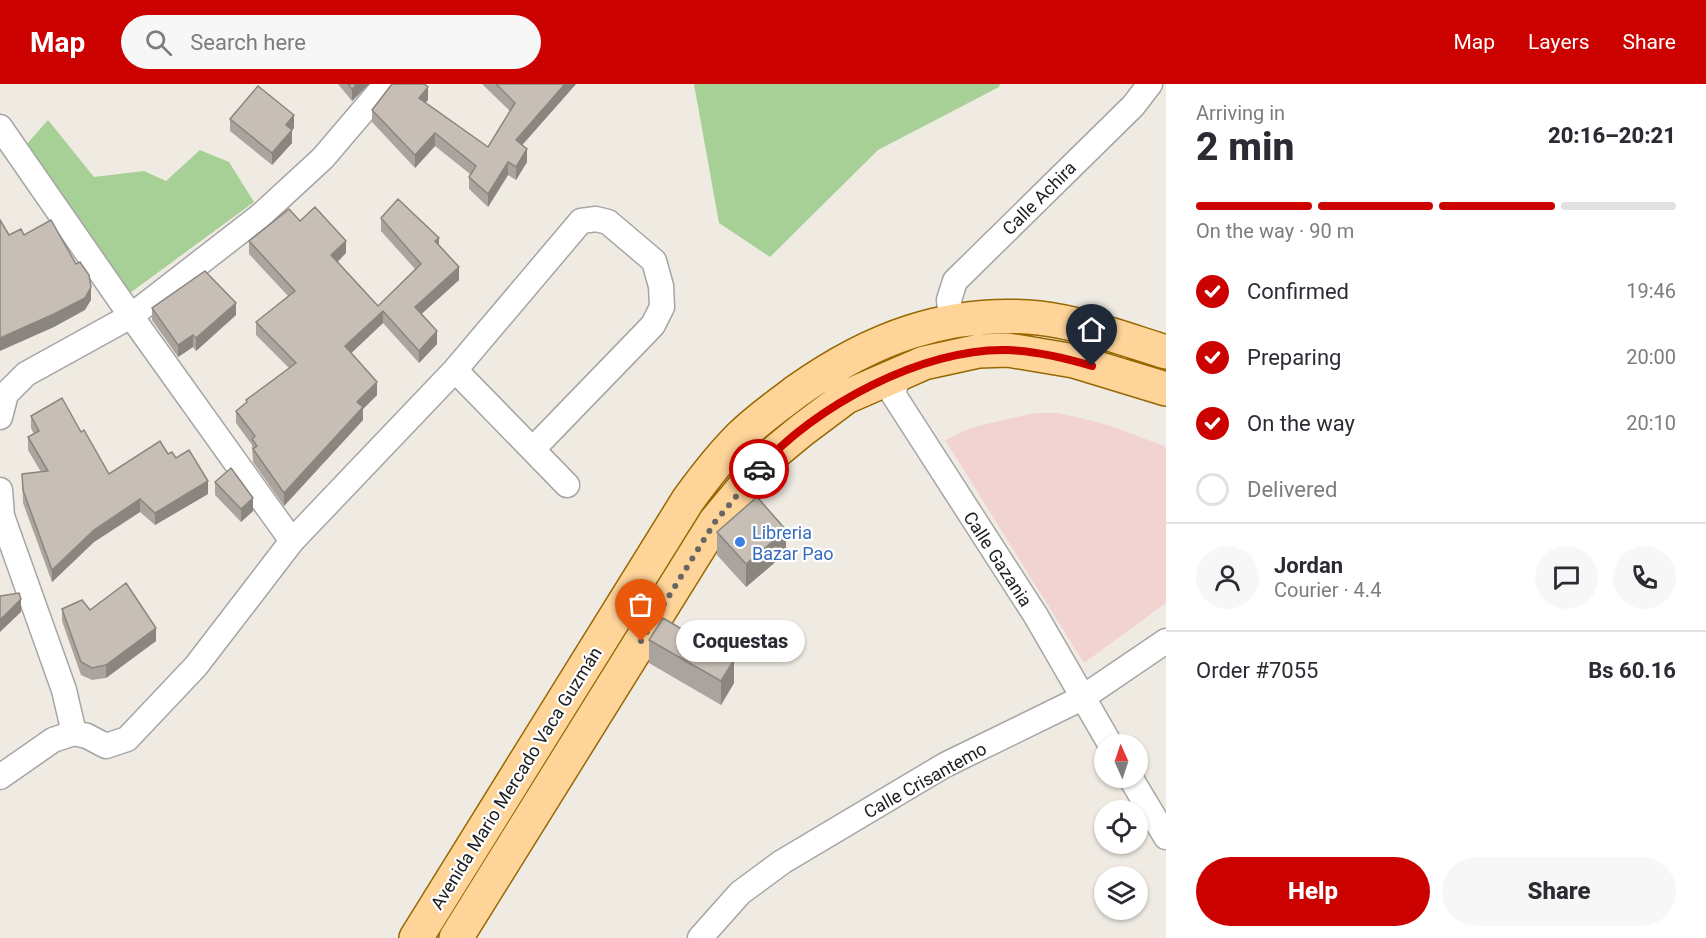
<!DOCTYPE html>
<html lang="en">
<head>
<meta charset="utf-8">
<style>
	body { margin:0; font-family:Roboto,sans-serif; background:#f7f7f7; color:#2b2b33; height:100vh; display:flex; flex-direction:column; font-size:22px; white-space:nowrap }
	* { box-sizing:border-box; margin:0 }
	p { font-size:20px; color:#7c7c81 }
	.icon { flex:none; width:33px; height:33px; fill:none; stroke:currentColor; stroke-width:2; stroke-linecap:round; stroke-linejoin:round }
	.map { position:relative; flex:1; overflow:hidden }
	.details { display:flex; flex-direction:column; background:#fff; width:540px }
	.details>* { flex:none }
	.needle { width:39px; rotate:357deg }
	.controls { position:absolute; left:1094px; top:650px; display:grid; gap:12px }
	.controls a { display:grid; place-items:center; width:54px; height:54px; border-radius:50%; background:#fff; box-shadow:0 2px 4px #0004; font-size:30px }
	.pin { position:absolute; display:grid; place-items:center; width:51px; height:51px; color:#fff; margin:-62px -26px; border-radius:50% 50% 50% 0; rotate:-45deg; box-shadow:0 0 6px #0007 }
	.pin .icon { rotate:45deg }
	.courier { position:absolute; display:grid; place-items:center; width:60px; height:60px; margin:-30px; border:4px solid #cb0200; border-radius:50%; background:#fff; color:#222; box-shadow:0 2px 8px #0007 }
	.bubble { position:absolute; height:42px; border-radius:21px; background:#fff; box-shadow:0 2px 4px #0004; font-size:20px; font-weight:800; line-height:42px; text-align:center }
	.head em { font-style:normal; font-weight:800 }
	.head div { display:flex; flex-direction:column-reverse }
	.head { display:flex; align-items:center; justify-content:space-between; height:102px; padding:0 30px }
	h1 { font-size:39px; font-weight:800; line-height:45px }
	.bar { display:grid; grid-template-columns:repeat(4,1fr); gap:9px 6px; align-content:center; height:72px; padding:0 30px }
	.bar i { height:8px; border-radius:4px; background:#e1e1e2 }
	.bar .on { background:#cb0200 }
	.bar p { grid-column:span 4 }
	.line { display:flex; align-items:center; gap:15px; padding:0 30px; border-top:2px solid #e1e1e2 }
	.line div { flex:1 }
	.round { display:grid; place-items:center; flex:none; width:63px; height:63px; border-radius:32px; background:#f7f7f7 }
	ol { padding:0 30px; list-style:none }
	li { display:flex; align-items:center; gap:18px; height:66px }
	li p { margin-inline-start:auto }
	li .icon { padding:6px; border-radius:50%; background:#cb0200; color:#fff; stroke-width:4 }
	li:last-child { color:#7c7c81 }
	li i { width:33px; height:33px; border:3px solid #e1e1e2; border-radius:50% }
	.primary-button { display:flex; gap:12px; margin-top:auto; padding:12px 30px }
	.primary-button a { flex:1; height:69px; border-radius:36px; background:#cb0200; color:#fff; font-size:24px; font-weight:800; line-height:69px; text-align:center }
	.primary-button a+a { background:#f7f7f7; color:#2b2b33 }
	header { display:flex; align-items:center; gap:36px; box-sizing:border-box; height:84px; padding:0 30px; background:#cb0200; color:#fff }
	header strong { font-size:28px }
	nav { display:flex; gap:33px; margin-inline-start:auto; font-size:21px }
	.search { width:420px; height:54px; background:#f7f7f7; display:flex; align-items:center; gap:15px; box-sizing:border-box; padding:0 21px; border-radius:33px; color:#7c7c81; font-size:22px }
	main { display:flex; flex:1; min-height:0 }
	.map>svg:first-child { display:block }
	.commercial { fill:#f1d3d2 }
	.forest { fill:#a7d096 }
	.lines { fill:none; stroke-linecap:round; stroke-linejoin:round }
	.minor-casing { stroke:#a5a5a5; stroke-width:27 }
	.primary-casing { stroke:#976700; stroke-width:36 }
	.minor { stroke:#fff; stroke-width:24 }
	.primary { stroke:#fed499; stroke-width:33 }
	.wall { fill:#aba39d }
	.shaded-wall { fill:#8b857f }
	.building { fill:#c7beb6; stroke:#8b857f; stroke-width:1.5 }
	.done { stroke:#676663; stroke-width:6; stroke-dasharray:0 10.8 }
	.route { stroke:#cb0200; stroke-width:8 }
	.shop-dot { fill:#3f7fe0; stroke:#fff; stroke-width:2 }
	.labels { text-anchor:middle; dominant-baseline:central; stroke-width:4.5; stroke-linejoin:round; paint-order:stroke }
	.street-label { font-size:18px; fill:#1e1e1e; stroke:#fff }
	.shop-label { font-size:18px; fill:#366cbe; stroke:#fff; text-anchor:start }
</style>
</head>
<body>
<header>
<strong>Map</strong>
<div class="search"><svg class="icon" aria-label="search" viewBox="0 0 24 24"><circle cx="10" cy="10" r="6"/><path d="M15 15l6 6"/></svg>Search here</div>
<nav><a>Map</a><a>Layers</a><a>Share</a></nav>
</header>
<main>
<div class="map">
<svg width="1166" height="854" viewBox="0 0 1166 854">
	<rect width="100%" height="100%" fill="#efebe3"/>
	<!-- commercial -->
	<path class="commercial" d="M1035 329H1058L1089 336 1117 344 1166 363V519L1084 579 945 356 973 343Z"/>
	<!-- forest -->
	<path class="forest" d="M694 0H1000L999 3 878 66 770 173 719 139Z
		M48 36 94 93 144 87 166 97 200 66 229 78 254 118 130 209 25 62Z"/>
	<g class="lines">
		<defs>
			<path id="minor" d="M0 43 131 232 292 457
				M951 237 949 216 955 197 1133 22 1150 0
				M455 286 567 401
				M899 290 893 310 1036 532 1110 660
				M0 333 6 310 26 290 131 232 260 132 323 74 386 0
				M0 406 2 432 64 606 74 649
				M74 649 87 652 106 662 127 655 196 582 292 457 455 286 581 137 596 135 608 138 654 177 661 202 662 223 653 241 533 365
				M0 693 53 656 74 649
				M1130 693 1166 753
				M700 854 740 809 782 778 945 681 1082 614 1166 557"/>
			<path id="primary" d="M416 854 688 416C704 394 721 372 740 353 757 336 777 322 797 307 870 255 948 225 1039 234 1082 239 1124 255 1166 268
				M456 854 715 438 768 374 802 346 846 313 899 290 924 279 979 267 1008 266 1074 277 1166 305"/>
		</defs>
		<!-- minor casing -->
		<use href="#minor" class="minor-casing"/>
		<!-- primary casing -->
		<use href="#primary" class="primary-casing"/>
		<!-- minor -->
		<use href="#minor" class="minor"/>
		<!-- primary -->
		<use href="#primary" class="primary"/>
	</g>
	<!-- wall -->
	<path class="wall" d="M338 0H369L352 17Z
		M482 0H576L522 61 527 78 516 96 508 91 488 123 469 105V93L470 90 435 62 415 84 372 38V26L428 16 425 18 488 63 510 27Z
		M230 35 294 44 292 46V59L272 81 230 47Z
		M381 134 439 162 459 196 421 230 437 260 419 279 383 239 351 269 377 311 363 325V336L284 422 253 378 252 361 236 339V327L246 319V316L289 284 256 251V238L288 212 249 170V157L300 137 346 169 338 178 378 222 415 185 381 147Z
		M152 224 236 231 196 267 193 263 178 273 152 236Z
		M31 332 81 348 109 390 168 370 176 374 208 410 155 441 140 428 94 458 52 498 23 419 22 390 41 388 28 366V353L34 350 31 344Z
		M215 398 253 427 241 438 215 411Z
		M717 448 786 469 746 503 717 471Z
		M62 525 90 526 156 557 106 594 92 596 81 591 62 537Z
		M649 556 734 599 721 621 649 579Z"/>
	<!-- shaded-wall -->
	<path class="shaded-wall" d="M357 0H369L352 17V5Z
		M565 0H576L516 68V56Z
		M428 3V16L419 26V14Z
		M294 31V44L292 46V59L272 81V69L286 41Z
		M435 49V62L415 84V71Z
		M527 65V78L516 96V83Z
		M508 78V91L488 123V110Z
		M439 154V166L435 157Z
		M346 157V169L331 183V171Z
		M459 183V196L415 236V223Z
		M91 203V216L85 226 54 243 0 267V254Z
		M236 219V231L196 267V254Z
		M383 227V239L345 275V262Z
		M437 247V260L419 279V267Z
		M193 251V263L178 273V261Z
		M377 298V311L363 325V336L284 422V409L357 318Z
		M208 397V410L155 441V429Z
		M253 414V427L241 438V425Z
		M140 415V428L94 458 52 498V486L94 446Z
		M786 446V469L746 503V480Z
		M21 515V528L0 548V536Z
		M156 544V557L106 594V581Z
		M734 576V599L721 621V597Z"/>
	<!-- building -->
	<path class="building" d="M348 0H357L352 5Z
		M392 0H424L428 3 419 14 488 63 515 19 496 0H565L516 56 527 65 516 83 508 78 488 110 469 93 476 82 435 49 415 71 372 26Z
		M258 2 294 31 286 41 292 46 272 69 230 35Z
		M398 115 439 154 435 157 459 183 415 223 437 247 419 267 383 227 345 262 377 298 357 318 363 323 284 409 253 365 257 362 252 355 255 352 236 327 247 318 246 316 296 279 256 238 295 207 249 157 289 125 300 137 315 123 346 157 331 171 378 222 421 180 381 134Z
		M0 136 9 151 21 145 24 151 51 136 76 180 80 178 89 191 91 203 85 214 54 230 0 254Z
		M205 187 236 219 196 254 193 251 178 261 152 224Z
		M62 314 81 348 84 346 109 390 160 357 168 370 172 368 176 374 189 366 208 397 155 429 140 415 94 446 52 486 23 406 22 390 48 387 28 353 39 347 31 332Z
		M231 384 253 414 241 425 215 398Z
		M757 413 786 446 746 480 717 448Z
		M126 499 156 544 106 581 92 584 81 578 62 525 82 516 90 526Z
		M19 509 21 515 0 536V512Z
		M663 534 734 576 721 597 649 556Z"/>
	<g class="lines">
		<!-- done -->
		<path class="done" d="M641 557 715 438 759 385"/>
		<!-- route -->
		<path class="route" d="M759 385C814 322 923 264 1007 266 1036 267 1065 274 1092 282"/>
	</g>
	<!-- markers -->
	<circle class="shop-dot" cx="740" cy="458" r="6"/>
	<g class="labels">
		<!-- street labels -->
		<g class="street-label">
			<text transform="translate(1039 114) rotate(-45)">Calle Achira</text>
			<text transform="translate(998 475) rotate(57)">Calle Gazania</text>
			<text transform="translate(516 694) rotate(-58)">Avenida Mario Mercado Vaca Guzmán</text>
			<text transform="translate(925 696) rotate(-29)">Calle Crisantemo</text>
		</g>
		<!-- shop labels -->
		<g class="shop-label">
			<text x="752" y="448">Libreria<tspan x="752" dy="21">Bazar Pao</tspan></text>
		</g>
	</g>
</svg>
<div class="controls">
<a><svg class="needle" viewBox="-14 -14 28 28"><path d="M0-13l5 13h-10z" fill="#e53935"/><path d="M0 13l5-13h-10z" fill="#7c7c81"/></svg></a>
<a><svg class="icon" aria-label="locate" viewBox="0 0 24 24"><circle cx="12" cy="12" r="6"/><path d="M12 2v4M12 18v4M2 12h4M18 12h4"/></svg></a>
<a><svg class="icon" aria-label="layers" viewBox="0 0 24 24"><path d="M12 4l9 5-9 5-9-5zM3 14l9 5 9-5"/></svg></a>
</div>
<div class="pin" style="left:641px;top:557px;background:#ea580c"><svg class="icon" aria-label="bag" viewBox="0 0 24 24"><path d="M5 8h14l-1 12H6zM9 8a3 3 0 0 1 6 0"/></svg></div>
<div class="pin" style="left:1092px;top:282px;background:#1f2937"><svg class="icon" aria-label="home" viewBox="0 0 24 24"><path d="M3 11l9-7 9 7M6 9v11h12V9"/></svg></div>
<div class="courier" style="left:759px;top:385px"><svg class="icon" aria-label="car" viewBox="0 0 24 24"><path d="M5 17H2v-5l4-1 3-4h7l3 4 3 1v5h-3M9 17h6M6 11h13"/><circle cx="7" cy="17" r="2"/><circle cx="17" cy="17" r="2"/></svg></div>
<div class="bubble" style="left:676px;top:536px;width:129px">Coquestas</div>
</div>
<section class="details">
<div class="head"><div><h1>2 min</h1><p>Arriving in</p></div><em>20:16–20:21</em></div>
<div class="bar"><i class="on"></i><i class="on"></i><i class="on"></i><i></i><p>On the way · 90 m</p></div>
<ol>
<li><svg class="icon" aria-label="check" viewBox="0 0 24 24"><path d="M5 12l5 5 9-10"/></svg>Confirmed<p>19:46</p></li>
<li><svg class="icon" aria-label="check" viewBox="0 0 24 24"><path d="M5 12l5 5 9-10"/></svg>Preparing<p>20:00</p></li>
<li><svg class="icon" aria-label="check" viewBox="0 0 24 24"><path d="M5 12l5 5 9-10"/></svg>On the way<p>20:10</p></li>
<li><i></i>Delivered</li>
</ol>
<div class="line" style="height:108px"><a class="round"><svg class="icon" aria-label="person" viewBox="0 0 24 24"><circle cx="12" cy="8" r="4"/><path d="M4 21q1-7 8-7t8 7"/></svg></a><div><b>Jordan</b><p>Courier · 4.4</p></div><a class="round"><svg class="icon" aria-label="chat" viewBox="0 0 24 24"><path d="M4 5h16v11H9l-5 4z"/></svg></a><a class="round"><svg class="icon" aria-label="phone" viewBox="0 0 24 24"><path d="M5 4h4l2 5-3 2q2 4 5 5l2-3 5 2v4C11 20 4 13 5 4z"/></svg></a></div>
<div class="line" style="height:78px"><div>Order #7055</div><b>Bs 60.16</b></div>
<div class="primary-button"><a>Help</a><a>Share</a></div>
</section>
</main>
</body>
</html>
